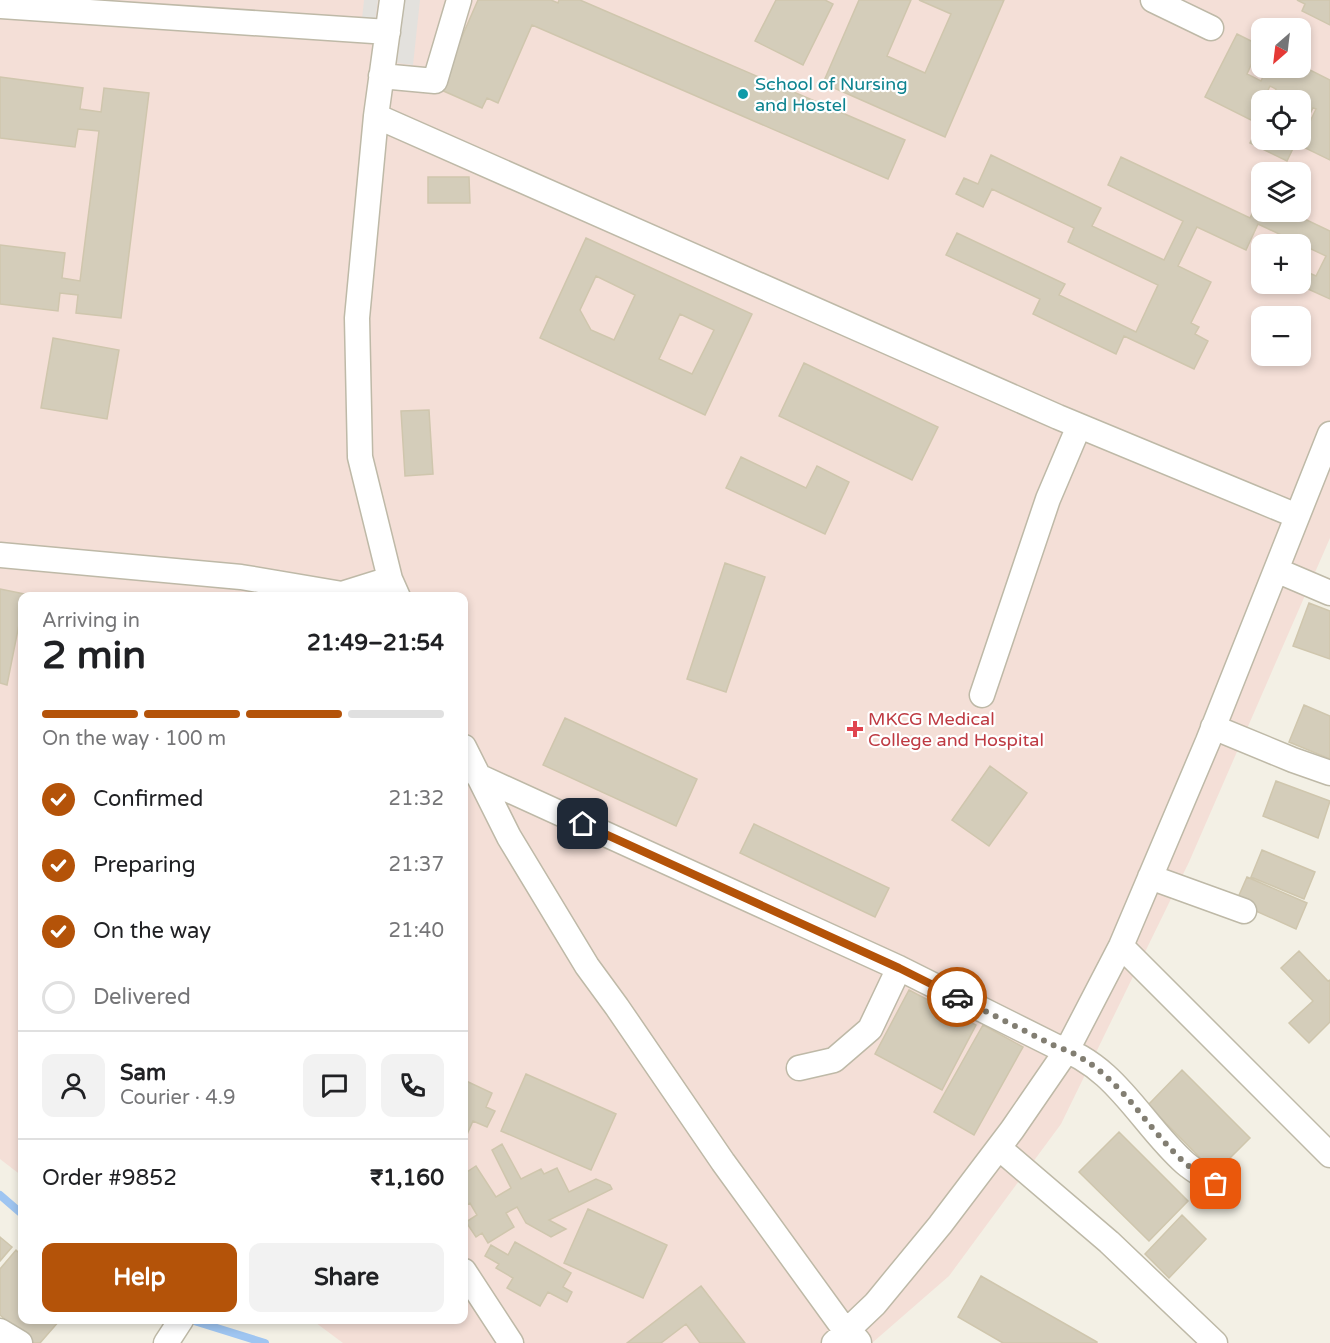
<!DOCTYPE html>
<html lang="en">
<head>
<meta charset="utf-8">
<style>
	body { margin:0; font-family:"Varela Round",sans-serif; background:#f2f2f2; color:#202124; height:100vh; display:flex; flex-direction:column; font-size:22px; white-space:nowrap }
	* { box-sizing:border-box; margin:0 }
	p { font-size:20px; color:#757577 }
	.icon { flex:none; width:33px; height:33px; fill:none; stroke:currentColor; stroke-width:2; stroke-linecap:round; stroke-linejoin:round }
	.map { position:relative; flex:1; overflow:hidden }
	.sheet { position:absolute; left:18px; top:592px; width:450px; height:732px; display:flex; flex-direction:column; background:#fff; border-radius:12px; box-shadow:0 3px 9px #0003 }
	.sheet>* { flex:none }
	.needle { width:39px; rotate:208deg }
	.tools { position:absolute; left:1251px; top:18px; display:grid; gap:12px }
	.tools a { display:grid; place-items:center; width:60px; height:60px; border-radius:12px; background:#fff; box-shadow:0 3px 9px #0003; font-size:30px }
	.pin { position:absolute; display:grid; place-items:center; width:51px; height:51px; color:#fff; margin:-26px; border-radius:12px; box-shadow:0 3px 9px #0006 }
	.courier { position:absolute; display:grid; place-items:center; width:60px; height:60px; margin:-30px; border:4px solid #b45309; border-radius:50%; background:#fff; color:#222; box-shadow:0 2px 8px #0007 }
	.overview em { font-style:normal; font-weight:700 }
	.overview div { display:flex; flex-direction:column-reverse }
	.overview { display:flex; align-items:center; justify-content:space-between; height:102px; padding:0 24px }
	h1 { font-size:39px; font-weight:700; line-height:45px }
	.bar { display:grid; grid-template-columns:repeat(4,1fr); gap:9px 6px; align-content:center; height:72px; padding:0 24px }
	.bar i { height:8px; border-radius:4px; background:#e0e0e0 }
	.bar .active { background:#b45309 }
	.bar p { grid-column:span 4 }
	.line { display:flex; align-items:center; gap:15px; padding:0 24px; border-top:2px solid #e0e0e0 }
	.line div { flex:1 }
	.round { display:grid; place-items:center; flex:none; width:63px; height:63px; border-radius:12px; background:#f2f2f2 }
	ol { padding:0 24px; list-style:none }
	li { display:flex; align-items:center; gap:18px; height:66px }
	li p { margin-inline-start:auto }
	li .icon { padding:6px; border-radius:50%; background:#b45309; color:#fff; stroke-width:4 }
	li:last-child { color:#757577 }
	li i { width:33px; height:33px; border:3px solid #e0e0e0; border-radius:50% }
	.button { display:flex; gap:12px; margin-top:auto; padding:12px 24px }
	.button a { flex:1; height:69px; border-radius:12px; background:#b45309; color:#fff; font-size:24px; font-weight:700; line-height:69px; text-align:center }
	.button a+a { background:#f2f2f2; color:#202124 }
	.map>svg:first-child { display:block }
	.medical { fill:#f4dfd7; fill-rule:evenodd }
	.parking { fill:#e3e1dd }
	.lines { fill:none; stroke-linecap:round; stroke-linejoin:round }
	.stream { stroke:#9fc5f1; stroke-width:8 }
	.building { fill:#d4cdba; stroke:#cfc6ad; stroke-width:1.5; fill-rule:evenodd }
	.minor-casing { stroke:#beb9a7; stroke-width:27 }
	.tertiary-casing { stroke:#beb9a7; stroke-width:33 }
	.minor { stroke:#fff; stroke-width:24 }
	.tertiary { stroke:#fff; stroke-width:30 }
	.done { stroke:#827e72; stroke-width:6; stroke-dasharray:0 10.8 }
	.route { stroke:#b45309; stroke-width:8 }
	.culture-dot { fill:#0f9aa8; stroke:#fff; stroke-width:2 }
	.health-dot { fill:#e0444e; stroke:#fff; stroke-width:2 }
	.labels { text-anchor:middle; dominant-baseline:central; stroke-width:4.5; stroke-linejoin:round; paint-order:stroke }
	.culture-label { font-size:18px; fill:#0d838f; stroke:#fff; text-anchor:start }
	.health-label { font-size:18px; fill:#be3a42; stroke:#fff; text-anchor:start }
</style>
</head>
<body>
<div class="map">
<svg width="1330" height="1343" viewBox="0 0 1330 1343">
	<rect width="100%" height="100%" fill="#f3f0e5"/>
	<!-- medical -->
	<path class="medical" d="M0 0H1330V538L1189 862 1061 1124 949 1276 872 1343H343L312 1320H464V597H22V1176L0 1159ZM1262 28H1300V68H1262ZM1262 100H1300V140H1262ZM1262 172H1300V212H1262ZM1262 244H1300V284H1262ZM1262 316H1300V356H1262Z"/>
	<!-- parking -->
	<path class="parking" d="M364 0H378L375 21 362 19Z
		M404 0H420L413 65 397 63Z"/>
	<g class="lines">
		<!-- stream -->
		<path class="stream" d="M0 1195 22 1214
			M191 1320 265 1343"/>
	</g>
	<!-- building -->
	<path class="building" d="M478 0H551L558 3 559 0H580L905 140 888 179 532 25 498 103 487 98 482 108 439 89Z
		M776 0H825L833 4 803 65 755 41Z
		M859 0H911L887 56 925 73 951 14 919 0H1004L945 137 823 83Z
		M1297 0H1330V25L1302 11 1305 4Z
		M1237 34 1255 43 1260 34H1262V68H1300V65L1330 80V160L1299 145 1316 109 1313 108 1300 133V100H1271L1276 89 1270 86 1253 121 1205 97ZM1252 63 1266 70 1261 81 1247 74Z
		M0 77 83 88 80 109 101 112 104 88 149 93 121 318 76 313 78 295 60 293 58 311 0 304V245L65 253 62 278 80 281 99 131 78 129 75 147 0 138Z
		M1262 120V140H1297L1287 161 1250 143Z
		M991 155 1101 208 1092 226 1164 260 1183 221 1108 185 1121 157 1250 218 1260 197 1262 198V212H1290L1330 231V299L1297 284H1300V269L1316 276 1326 256 1258 224 1246 250 1197 227 1178 266 1211 282 1191 323 1199 327 1195 334 1208 341 1194 369 1124 336 1116 354 1033 314 1040 299 946 255 957 233 1065 284 1059 295 1136 332 1158 285 1068 242 1074 228 992 189 983 207 956 194 964 178 978 184Z
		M428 177H469L470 203H428Z
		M586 238 752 314 705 415 540 338ZM596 276 635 295 614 340 591 330 580 310ZM680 314 714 330 692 374 659 359Z
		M53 338 119 350 107 419 41 408Z
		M804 363 938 427 912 480 779 416Z
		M429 410 433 474 405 476 401 411Z
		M741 457 806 488 817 466 849 482 825 534 726 488Z
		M725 563 765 577 726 692 687 679Z
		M0 589 25 594 7 685 0 683Z
		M1309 603 1330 611V659L1293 646Z
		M1304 705 1330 716V759L1289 742Z
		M565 718 697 779 676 826 543 765Z
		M990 766 1027 793 989 846 952 820Z
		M1276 781 1330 801 1318 838 1263 816Z
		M754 824 889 888 875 917 740 853Z
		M1262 850 1315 872 1304 899 1251 877Z
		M1247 877 1307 903 1296 929 1236 902Z
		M1299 951 1328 981 1330 980V1022L1309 1043 1289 1023 1313 1001 1281 968Z
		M909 990 976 1025 942 1090 875 1054Z
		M983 1025 1023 1047 974 1135 934 1112Z
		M1182 1070 1250 1138 1215 1173 1148 1105Z
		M526 1074 616 1114 591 1170 501 1131Z
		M464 1080 492 1093 486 1107 495 1111 487 1127 473 1121 465 1139Z
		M1119 1132 1188 1201 1149 1241 1079 1172Z
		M502 1144 521 1179 541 1169 544 1174 557 1168 569 1192 596 1179 610 1185 612 1189 549 1220 566 1229 551 1237 526 1223 517 1207 506 1213 514 1227 488 1243 482 1233 476 1237 466 1222 477 1215 470 1203 464 1207V1174L476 1166 496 1197 511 1188 492 1150Z
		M588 1209 667 1245 643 1298 564 1263Z
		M1182 1215 1206 1239 1169 1278 1145 1254Z
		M0 1237 12 1247 0 1261Z
		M515 1242 571 1273 563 1287 572 1292 567 1302 548 1292 540 1306 507 1288 513 1278 496 1268 499 1264 485 1256 491 1245 508 1255Z
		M16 1250 22 1256V1320H60L40 1343H33L0 1315V1269Z
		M981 1276 1097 1342V1343H1003L958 1317Z
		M701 1286 745 1343H700L686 1324 661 1343H627Z"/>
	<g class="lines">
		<defs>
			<path id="minor" d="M392 0 376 116 357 318 360 457 390 579 398 597
				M1153 0 1211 28
				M0 6 388 32
				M381 76 435 81 459 0
				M376 116 1058 417 1297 516
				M0 555 241 577 342 594 390 579
				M1276 570 1330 593
				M982 695 1048 499 1079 426
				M1213 727 1293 760 1330 773
				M464 747 509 837 587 966 617 1007 723 1162 847 1333
				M478 776 899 968 1055 1046C1116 1065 1141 1124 1185 1163 1194 1171 1206 1177 1216 1184
				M1150 877 1244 911
				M1121 946 1330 1155
				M799 1068 834 1060 870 1029 899 968
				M999 1148 1109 1242 1215 1343
				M464 1271 511 1343
				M0 1331 20 1343
				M166 1343 181 1320
				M834 1343 875 1304 940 1225 1012 1130 1067 1050 1121 946 1208 741 1330 434"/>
			<path id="tertiary" d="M847 1333 856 1343"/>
		</defs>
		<!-- minor casing -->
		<use href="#minor" class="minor-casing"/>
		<!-- tertiary casing -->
		<use href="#tertiary" class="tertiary-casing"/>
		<!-- minor -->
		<use href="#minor" class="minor"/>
		<!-- tertiary -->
		<use href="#tertiary" class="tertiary"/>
	</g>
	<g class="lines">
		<!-- done -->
		<path class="done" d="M957 997 1055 1046C1115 1065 1142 1124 1185 1163 1194 1171 1206 1177 1216 1184"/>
		<!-- route -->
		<path class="route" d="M583 824 899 968 957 997"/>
	</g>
	<!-- markers -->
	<circle class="culture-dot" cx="743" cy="94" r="6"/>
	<path class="health-dot" d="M852 720h6v6h6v6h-6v6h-6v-6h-6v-6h6z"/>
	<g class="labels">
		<!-- culture labels -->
		<g class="culture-label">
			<text x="755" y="84">School of Nursing<tspan x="755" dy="21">and Hostel</tspan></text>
		</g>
		<!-- health labels -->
		<g class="health-label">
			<text x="868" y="719">MKCG Medical<tspan x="868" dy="21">College and Hospital</tspan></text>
		</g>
	</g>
</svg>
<div class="tools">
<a><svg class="needle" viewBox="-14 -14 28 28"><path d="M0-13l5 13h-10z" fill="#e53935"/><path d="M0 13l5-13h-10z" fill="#757577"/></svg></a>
<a><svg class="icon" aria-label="locate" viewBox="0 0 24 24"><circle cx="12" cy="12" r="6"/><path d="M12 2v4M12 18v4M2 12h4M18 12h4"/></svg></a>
<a><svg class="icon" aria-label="layers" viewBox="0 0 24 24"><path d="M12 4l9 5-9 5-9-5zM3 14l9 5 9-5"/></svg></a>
<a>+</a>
<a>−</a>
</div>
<div class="pin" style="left:1216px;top:1184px;background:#ea580c"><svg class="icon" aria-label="bag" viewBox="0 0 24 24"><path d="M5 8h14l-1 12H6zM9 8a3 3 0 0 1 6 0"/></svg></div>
<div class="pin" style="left:583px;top:824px;background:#1f2937"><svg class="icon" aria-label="home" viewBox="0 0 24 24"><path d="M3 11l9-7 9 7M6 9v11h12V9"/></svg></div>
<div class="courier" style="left:957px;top:997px"><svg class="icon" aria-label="car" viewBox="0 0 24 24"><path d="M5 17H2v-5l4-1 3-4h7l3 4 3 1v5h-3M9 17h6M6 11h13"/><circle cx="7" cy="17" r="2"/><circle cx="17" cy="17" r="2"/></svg></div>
<section class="sheet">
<div class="overview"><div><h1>2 min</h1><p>Arriving in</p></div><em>21:49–21:54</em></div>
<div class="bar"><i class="active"></i><i class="active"></i><i class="active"></i><i></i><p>On the way · 100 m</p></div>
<ol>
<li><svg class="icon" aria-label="check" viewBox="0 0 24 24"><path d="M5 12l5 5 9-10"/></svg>Confirmed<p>21:32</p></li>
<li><svg class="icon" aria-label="check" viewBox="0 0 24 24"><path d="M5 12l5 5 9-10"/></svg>Preparing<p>21:37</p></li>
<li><svg class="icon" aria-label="check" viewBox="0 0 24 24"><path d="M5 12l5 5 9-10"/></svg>On the way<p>21:40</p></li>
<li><i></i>Delivered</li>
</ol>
<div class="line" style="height:108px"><a class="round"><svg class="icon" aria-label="person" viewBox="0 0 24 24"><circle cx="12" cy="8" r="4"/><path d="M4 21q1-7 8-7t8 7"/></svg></a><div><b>Sam</b><p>Courier · 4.9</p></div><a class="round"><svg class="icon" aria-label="chat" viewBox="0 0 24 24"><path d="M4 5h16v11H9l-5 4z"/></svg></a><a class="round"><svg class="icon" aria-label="phone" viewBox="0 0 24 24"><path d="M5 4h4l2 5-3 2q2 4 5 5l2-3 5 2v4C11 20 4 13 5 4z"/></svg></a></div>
<div class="line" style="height:78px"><div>Order #9852</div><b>₹1,160</b></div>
<div class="button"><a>Help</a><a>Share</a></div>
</section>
</div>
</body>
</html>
